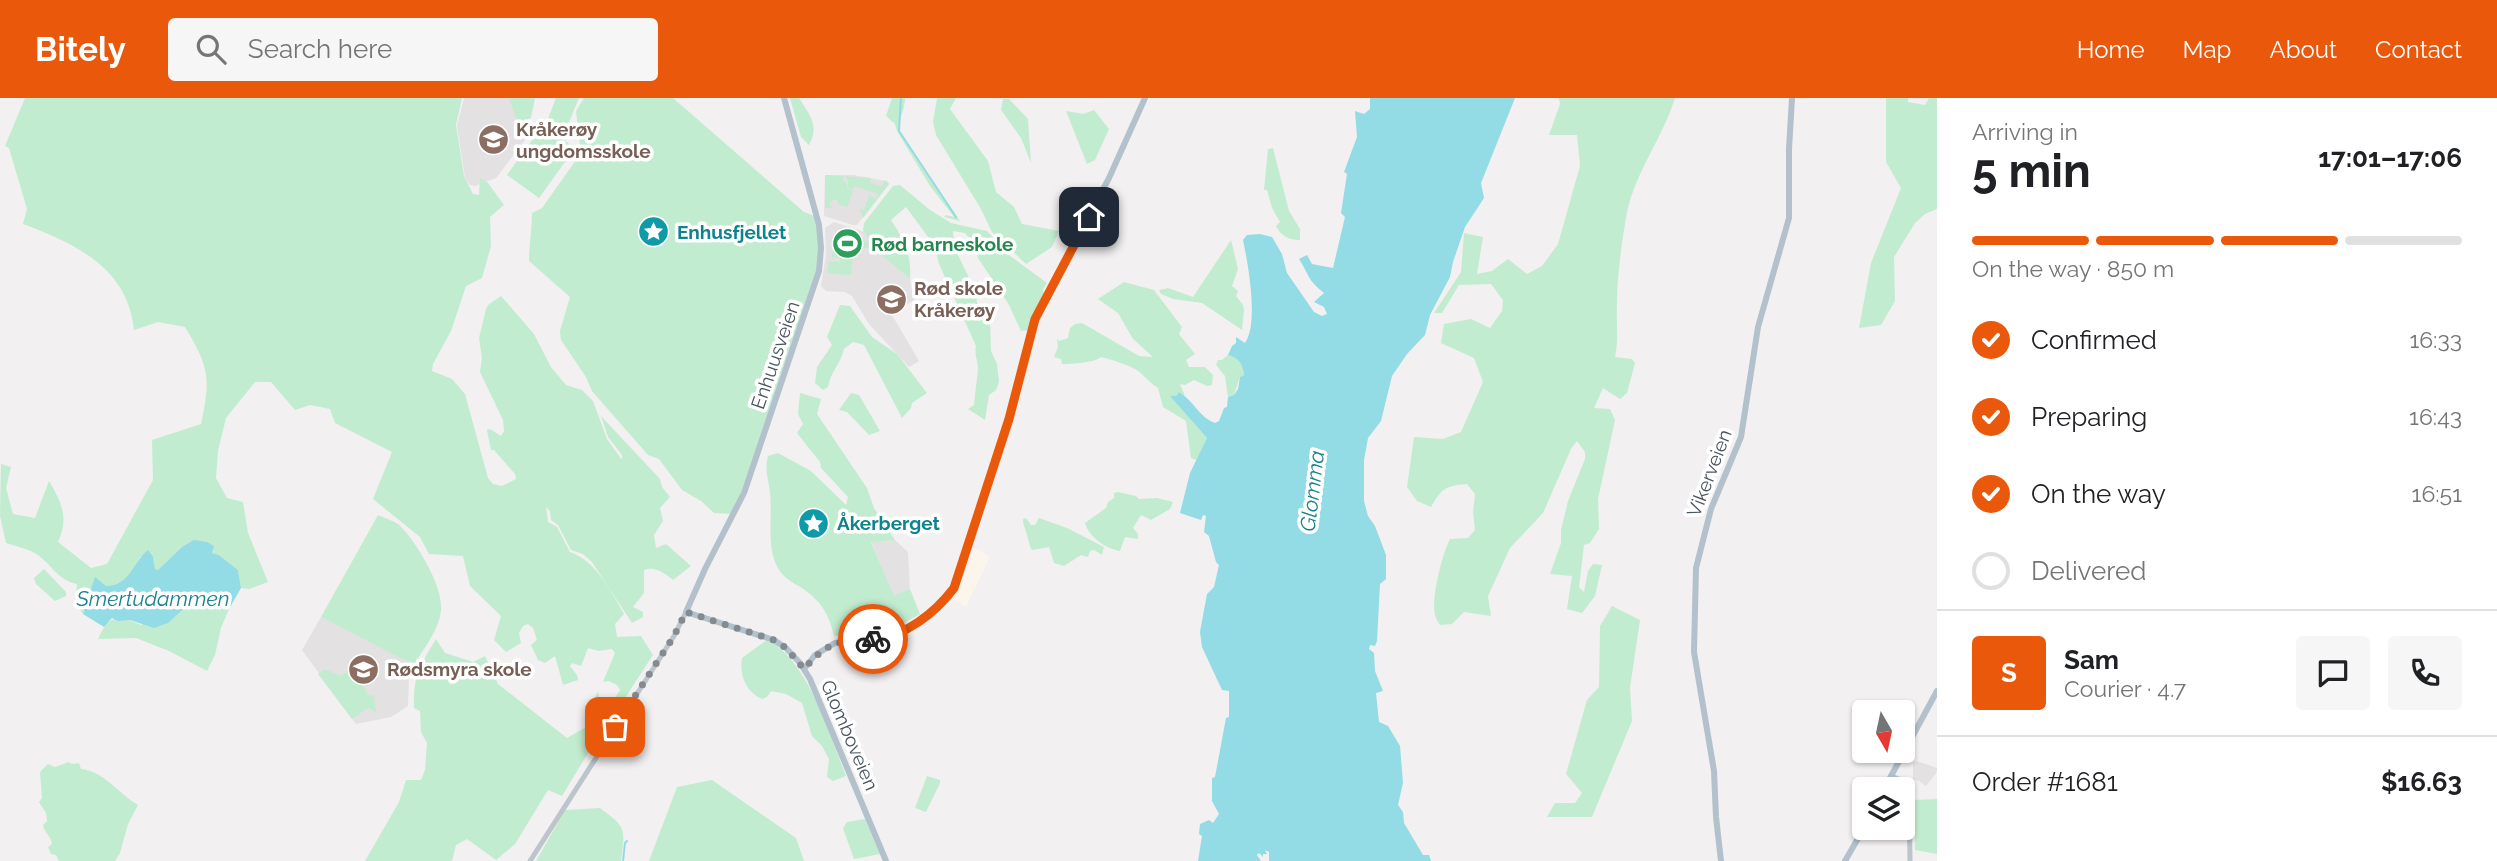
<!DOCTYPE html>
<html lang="en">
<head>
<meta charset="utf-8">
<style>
	body { margin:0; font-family:Raleway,sans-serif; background:#f6f6f6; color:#202124; height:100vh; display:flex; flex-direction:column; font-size:26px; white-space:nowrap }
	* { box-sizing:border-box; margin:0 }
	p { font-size:23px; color:#757577 }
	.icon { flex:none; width:38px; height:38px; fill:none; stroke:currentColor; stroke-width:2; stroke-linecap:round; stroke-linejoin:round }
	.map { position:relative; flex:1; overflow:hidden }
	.details { display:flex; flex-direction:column; background:#fff; width:560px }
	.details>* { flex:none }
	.needle { width:46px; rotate:171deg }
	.fabs { position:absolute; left:1852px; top:602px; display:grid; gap:14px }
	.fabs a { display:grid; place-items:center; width:63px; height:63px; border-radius:7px; background:#fff; box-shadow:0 2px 5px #0004; font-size:35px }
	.pin { position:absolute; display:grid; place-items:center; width:60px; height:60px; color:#fff; margin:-30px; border-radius:14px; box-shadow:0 4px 10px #0006 }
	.courier { position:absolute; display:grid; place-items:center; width:70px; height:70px; margin:-35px; border:5px solid #ea580c; border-radius:50%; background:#fff; color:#222; box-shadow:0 2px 9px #0007 }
	.summary em { font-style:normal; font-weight:700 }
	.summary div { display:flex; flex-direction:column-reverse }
	.summary { display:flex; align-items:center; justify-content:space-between; height:119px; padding:0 35px }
	h1 { font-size:46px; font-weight:700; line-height:52px }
	.bar { display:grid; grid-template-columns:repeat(4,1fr); gap:10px 7px; align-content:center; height:84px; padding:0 35px }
	.bar i { height:9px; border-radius:5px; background:#e0e0e0 }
	.bar .on { background:#ea580c }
	.bar p { grid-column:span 4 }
	.line { display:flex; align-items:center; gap:18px; padding:0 35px; border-top:2px solid #e0e0e0 }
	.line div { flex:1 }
	.round { display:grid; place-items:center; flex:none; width:74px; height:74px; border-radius:7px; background:#f6f6f6 }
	ol { padding:0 35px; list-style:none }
	li { display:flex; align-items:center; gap:21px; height:77px }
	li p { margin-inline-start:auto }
	li .icon { padding:7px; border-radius:50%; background:#ea580c; color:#fff; stroke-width:4 }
	li:last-child { color:#757577 }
	li i { width:38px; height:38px; border:4px solid #e0e0e0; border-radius:50% }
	header { display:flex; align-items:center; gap:42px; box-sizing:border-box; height:98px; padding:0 35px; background:#ea580c; color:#fff }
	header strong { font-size:33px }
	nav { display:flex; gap:38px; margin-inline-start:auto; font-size:24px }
	.search { width:490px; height:63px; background:#f6f6f6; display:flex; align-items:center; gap:18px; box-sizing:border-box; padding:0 24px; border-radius:7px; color:#757577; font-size:26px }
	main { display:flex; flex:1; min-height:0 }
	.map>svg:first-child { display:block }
	.commercial { fill:#fbf5eb }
	.education { fill:#e3e1e1 }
	.green { fill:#c2eccf }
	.water { fill:#93dbe5 }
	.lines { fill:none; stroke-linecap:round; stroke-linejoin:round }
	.stream { stroke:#93dbe5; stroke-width:2 }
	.minor { stroke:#bcc5cb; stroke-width:5 }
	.major { stroke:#b2c1cc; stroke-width:6 }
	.done { stroke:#848b90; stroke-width:7; stroke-dasharray:0 12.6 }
	.route { stroke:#ea580c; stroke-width:9 }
	.labels { text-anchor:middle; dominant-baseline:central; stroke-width:7; stroke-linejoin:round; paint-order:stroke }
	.education-label { font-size:19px; font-weight:bold; fill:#785e54; stroke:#fff; text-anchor:start }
	.culture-label { font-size:19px; font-weight:bold; fill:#0d838f; stroke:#fff; text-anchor:start }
	.leisure-label { font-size:19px; font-weight:bold; fill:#27864d; stroke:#fff; text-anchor:start }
	.street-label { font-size:19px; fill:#49545c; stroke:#fff }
	.water-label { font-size:21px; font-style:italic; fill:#178292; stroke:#fff }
</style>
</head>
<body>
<header>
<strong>Bitely</strong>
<div class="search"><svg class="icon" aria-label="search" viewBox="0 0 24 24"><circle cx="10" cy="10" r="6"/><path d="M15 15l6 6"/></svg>Search here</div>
<nav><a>Home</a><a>Map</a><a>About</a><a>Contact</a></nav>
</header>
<main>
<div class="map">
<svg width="1937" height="763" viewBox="0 0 1937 763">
	<rect width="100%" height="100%" fill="#f2f0f0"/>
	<!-- commercial -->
	<path class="commercial" d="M974 449 990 459 966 509 950 499 968 470Z"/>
	<!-- education -->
	<path class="education" d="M464 0H529L531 14 526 23 535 29 496 80 475 88 470 87 465 80 457 28Z
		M825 77H853L887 83 889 86 857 127H853L824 118Z
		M834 124 865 134 868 140 889 142 893 166 910 181 912 192 917 200 892 217 919 263 909 269 869 226 852 198 845 194 826 193 821 188 826 157 825 130Z
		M895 442 908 454 910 491 894 499 871 443Z
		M321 519 414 566 409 578 408 608 391 619 356 626 302 552Z
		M1917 663 1937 670V674L1926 688 1919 683 1913 682V665Z"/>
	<!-- green -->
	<path class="green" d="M25 0H462L456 27 464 78 473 96 479 97 480 80 488 85 504 107 490 119 491 148 482 180 466 188 451 233 433 266 432 273 452 281 465 296 488 380 493 386 502 388 516 381 515 376 494 352H491L487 332 490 331 501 338 504 333 503 322 480 274 482 260 479 240 486 211 488 207 501 198 534 236 551 269 566 287 582 292 593 303 607 341 622 362V357L608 339 601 318 660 381 662 389 670 399 660 410 663 423 654 437 656 450 666 446 691 468 673 482C664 475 655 468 644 472V495L633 509 643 514V519L632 525 592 464 583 456 571 452 558 427 551 422 550 413 546 409 548 424 557 429 570 454C596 463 611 493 624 516L615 526 617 539 641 538 653 557 608 626 595 600 598 593 600 606H611L620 592 617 587 609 583 603 584 615 555 612 551 599 553 588 550 581 568 572 565 570 568 577 577 578 582 563 587 555 558 545 565 538 562 531 547 537 542 533 530 528 526 523 528 519 535 521 545 506 554 494 542 501 518 470 488 463 458 429 456 420 439 373 401 392 354 335 325 330 311 310 307 295 312 271 284H255L226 320 218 353 216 380 227 400 243 404 248 435 268 484 249 491 241 490 238 472 219 457 212 455 213 448 182 449 158 472H155L153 459H140C133 475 125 487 106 488L95 480 83 516 75 505 77 486C57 483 49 462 33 454 25 450 14 448 6 445L0 418 1 366 11 369 6 390 13 416 35 420 49 383C62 405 69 420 58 444L91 470 107 466 153 382 152 342 201 326C211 280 209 269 185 229L158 224 134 232C128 170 76 146 23 126L27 111 9 50 5 48Z
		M509 0H535L531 20 521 25 517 23Z
		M556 0H579L567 29 548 21Z
		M584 0H673L804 114 815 118 819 136 818 173 737 406 732 416 714 415 701 403 682 392 659 361 648 357 592 293 586 279 561 242 560 233 570 199 529 163C529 147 532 131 532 115L542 110 581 55 576 13Z
		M790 0H799C809 16 820 27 809 47L801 39Z
		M892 0H905C905 13 898 20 899 33L960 123 944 119 946 117 954 119 930 88 897 33 895 26 886 18Z
		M937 0H956L950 11 988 63 996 94 1014 109 1022 126 1059 133 1052 149 1026 166 992 134 981 111 936 37 933 24Z
		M1559 0H1675C1663 39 1636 73 1627 114 1622 143 1617 176 1617 206 1616 225 1619 241 1615 259L1632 261 1635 265 1627 295 1620 301 1603 290 1594 310 1610 311 1615 322 1598 401 1599 431 1590 445 1584 447 1579 489 1584 494 1588 473 1593 466 1602 467 1595 498 1582 515 1567 511 1572 478 1550 476 1561 445V432L1568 403 1585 361V354L1577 343 1571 351 1543 415 1510 450 1488 498 1491 518 1464 514 1452 526 1440 527C1438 524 1436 521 1435 517 1431 501 1442 456 1450 441L1468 440 1475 432 1473 415 1475 396 1467 386C1445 388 1442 390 1431 409L1417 403 1407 389 1414 339 1443 341 1461 334 1483 284 1474 260 1441 245 1444 226 1471 221 1490 230 1502 213 1503 202 1491 186 1459 187 1442 215H1434L1461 174 1464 135 1483 139 1477 176 1492 173 1508 161 1527 176 1542 168 1558 146 1580 68 1577 37H1549L1560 6Z
		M1886 0H1908V4L1925 7 1929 0H1937V111L1925 116 1915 125 1894 159 1895 203 1881 227 1859 230 1871 165 1901 90 1886 64Z
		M1003 1H1009L1028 21 1031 65 1021 40 1001 12Z
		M1094 12 1109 31 1095 62 1087 66 1066 13 1083 16Z
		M543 27 575 50 539 100 507 77Z
		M1273 50 1289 113 1300 131V142C1289 142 1281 138 1276 128L1280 124 1272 110 1267 92H1264L1268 51Z
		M825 77 871 80 869 92 871 85 882 88 885 82 889 86 863 120 860 111 864 112 869 97 876 101 878 96 854 88 852 92 848 90V82L844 78 843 82 847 86V91L853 93 847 109 838 106 837 102 834 101 829 106 833 110H825Z
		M900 87 930 112 951 125 987 133 1009 157 1047 185 1043 191 1044 197 1029 232 1021 233 1009 207 978 160 977 154 981 149 976 148 965 135 953 133 954 149 976 194 977 205 990 223 991 253 997 266 999 284 996 292 989 297 985 322 968 311 974 307C975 295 977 282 978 271 978 262 974 257 976 248L939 166 934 147 906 109 891 122C904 141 912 158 910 181L878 154 880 149 864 150 862 143 877 142 868 140 863 132 864 125 893 88Z
		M843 134 855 136 851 177 827 175 829 163 840 164V160L832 159 834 142 842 143Z
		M1231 142 1238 171 1232 188 1238 193 1236 198 1243 207 1244 212 1242 232 1202 205 1173 201 1161 196 1159 192 1168 190 1193 199Z
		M1124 184 1154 192 1182 229 1179 236 1195 256 1186 262 1189 269H1205L1213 277 1212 287 1207 288 1194 282 1185 287 1180 286 1185 298 1179 294 1176 298H1171L1207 340 1197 362 1191 360 1186 323 1163 309 1158 290C1148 284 1144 276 1135 271 1131 268 1107 260 1101 259 1094 265 1072 266 1062 266L1061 261 1054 259 1058 249 1057 240 1059 243 1068 240 1070 230 1075 226 1082 225 1139 258 1153 259 1133 241 1118 215 1098 201Z
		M840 207 850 208 872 239 897 256 927 295 912 305 911 310 902 320 864 247 853 244 844 251C840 267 831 273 828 289L823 292 815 285 817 269 832 247 827 239Z
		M1228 257 1235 258 1243 268 1244 277 1240 279 1234 297 1228 299 1225 278 1216 267 1218 262H1222Z
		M800 295 821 301 817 316 867 390 874 410 895 442 871 444 894 498 910 491 920 516 888 534 834 538C829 516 821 503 802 490 797 487 789 483 784 478 764 458 773 421 770 395 769 382 764 372 768 358L778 355 811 373 846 407 848 399 821 370 820 364 797 335 803 326 798 316Z
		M851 295 859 297 880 333 869 337 847 314 839 312Z
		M1118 394 1136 398 1139 401 1157 400 1173 404 1170 411 1151 422 1141 417 1133 430 1138 436V441L1125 439 1120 453C1106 451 1089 439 1085 425L1106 410 1108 404 1114 400V395Z
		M378 417C384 420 392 422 398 426 415 441 444 489 441 513 439 532 424 550 414 567L321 519Z
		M1026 420 1031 427H1035L1039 420 1067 430 1104 449 1102 457 1094 452 1090 453 1088 459 1081 457 1064 468 1054 465 1049 449 1033 452 1031 451 1023 424V421Z
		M44 471 66 494V498L55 503 36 486 34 480Z
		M206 503 218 511H229L221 530 215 557 207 573 169 553 136 540 98 541C109 517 116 516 141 527 160 518 186 503 206 503Z
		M1612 508 1640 522 1630 590 1632 623 1592 719H1547L1555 705H1575L1582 695 1566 676 1587 602 1599 589 1600 528Z
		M436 541 445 555 473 564 485 558 498 586 567 640 586 629 596 642 562 698 548 692 515 746 496 762 467 741 456 747 452 763H365L399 704 406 682H421L425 672 427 645 421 634 420 613 414 610C413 577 420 568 436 541Z
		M768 541C810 567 828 633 846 678L833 683 827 679 829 661 822 648 812 638 802 605 786 596 771 593 767 599 762 601C746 594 739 577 742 560Z
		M325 571 340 578 348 573 352 577 357 576 368 597 374 598 376 614 368 610 352 621 318 576Z
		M69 664 72 666 79 665 81 671C104 673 119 696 138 707L128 726 120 755 115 763H59L56 757 51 756 48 749 52 746C51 738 44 734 43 727L47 723 46 715 39 704 42 700 40 674 48 666 55 669Z
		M927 678 940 682V685L926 714 915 710Z
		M712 682 796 740 804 763H649L677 689Z
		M1937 701V756L1915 752 1914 702Z
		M600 710C627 730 625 730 621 763H536L565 712Z
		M865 721 880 756 854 761 843 730 847 724Z"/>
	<!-- water -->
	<path class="water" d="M1370 0H1515L1481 85 1484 100 1465 129 1453 164 1450 179 1430 217 1425 237 1407 256 1392 278 1381 323 1368 340 1364 362V403L1368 418 1375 428 1386 457V481L1380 486 1377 543 1375 548 1370 547 1369 551 1374 555 1375 573 1383 593 1376 595 1379 624 1388 628 1400 648 1403 685 1398 707 1403 714 1404 725 1423 757H1429L1431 763H1269V754L1265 752 1267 756H1263V759L1259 755 1257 757 1261 763H1198L1202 738 1199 736 1200 726 1209 722 1213 725 1219 716 1212 703V680L1215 679 1226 620 1229 619V593L1222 592 1202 549 1200 534 1207 496 1214 489 1219 467 1216 464 1209 438 1204 434 1206 418 1203 417 1201 422 1180 415 1190 375 1207 340 1170 298H1176L1179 294C1194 303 1199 319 1215 325L1219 323 1224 310 1227 309 1228 299 1234 297 1238 291 1240 279 1244 277C1243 266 1239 260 1228 257L1232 248 1236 245V239L1245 245C1259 226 1248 165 1243 142L1247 137 1260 136 1272 139 1282 156 1287 175 1314 214 1322 218 1327 216 1324 209 1314 204 1324 195C1306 180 1310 178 1299 161L1307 157 1312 166 1333 170 1345 119 1341 115 1347 76 1344 74 1357 39 1355 13 1364 16 1370 11Z
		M194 442 207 444 214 448 212 455 219 457 238 472 241 490 229 511H218L206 503 191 504 168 525 154 530 130 522 118 523 112 520 104 529 83 516 95 479 106 488C131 487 132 465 148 452L153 459 155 471 158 472 182 449Z"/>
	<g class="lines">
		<!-- stream -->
		<path class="stream" d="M901 0 899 33 956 119
			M623 763 625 745 627 743"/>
		<!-- minor -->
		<path class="minor" d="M1891 678 1904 683 1909 691 1910 763
			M530 763 674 538 686 514"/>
		<!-- major -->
		<path class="major" d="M784 0 819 127 821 150 819 173 744 395 705 471 686 514 774 542 786 550 800 565 810 581 886 763
			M804 571 815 557 835 545 886 539 906 531 936 510 954 490 1004 339 1035 221 1109 80 1145 0
			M1884 691 1937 593
			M1721 763 1716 719 1714 673 1694 554 1696 470 1711 411 1741 339 1758 229 1789 120V51L1792 0
			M1845 763 1864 730"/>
	</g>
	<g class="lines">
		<!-- done -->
		<path class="done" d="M615 629 674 538 686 514 774 542 786 550 804 571C827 544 839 542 873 541"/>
		<!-- route -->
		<path class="route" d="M873 541C905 539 935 515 954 490L1009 321 1035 221 1089 119"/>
	</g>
	<!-- icons -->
	<defs>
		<symbol id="school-disc" viewBox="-11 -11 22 22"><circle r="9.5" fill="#8d6e63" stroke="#fff"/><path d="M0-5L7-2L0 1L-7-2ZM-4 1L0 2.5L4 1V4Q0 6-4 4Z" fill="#fff"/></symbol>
		<symbol id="sight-disc" viewBox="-11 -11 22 22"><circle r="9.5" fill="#0f9aa8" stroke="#fff"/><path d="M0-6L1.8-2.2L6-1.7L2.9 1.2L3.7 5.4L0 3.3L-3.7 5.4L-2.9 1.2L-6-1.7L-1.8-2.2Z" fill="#fff"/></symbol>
		<symbol id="stadium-disc" viewBox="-11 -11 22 22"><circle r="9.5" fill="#2e9e5b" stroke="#fff"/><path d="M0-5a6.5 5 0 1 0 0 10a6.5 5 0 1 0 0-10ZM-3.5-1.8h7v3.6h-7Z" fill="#fff"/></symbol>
	</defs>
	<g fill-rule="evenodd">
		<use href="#school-disc" x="476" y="24" width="35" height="35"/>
		<use href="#sight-disc" x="636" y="116" width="35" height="35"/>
		<use href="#stadium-disc" x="830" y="128" width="35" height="35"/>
		<use href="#school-disc" x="874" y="184" width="35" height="35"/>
		<use href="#sight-disc" x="796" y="408" width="35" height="35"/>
		<use href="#school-disc" x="346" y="554" width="35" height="35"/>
	</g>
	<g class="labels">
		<!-- education labels -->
		<g class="education-label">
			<text x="516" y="31">Kråkerøy<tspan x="516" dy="22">ungdomsskole</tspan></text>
			<text x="914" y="190">Rød skole<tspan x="914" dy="22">Kråkerøy</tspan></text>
			<text x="387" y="571">Rødsmyra skole</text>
		</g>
		<!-- culture labels -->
		<g class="culture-label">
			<text x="677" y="134">Enhusfjellet</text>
			<text x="837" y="425">Åkerberget</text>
		</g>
		<!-- leisure labels -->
		<g class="leisure-label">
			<text x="871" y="146">Rød barneskole</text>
		</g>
		<!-- street labels -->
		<g class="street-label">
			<text transform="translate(775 257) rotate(-71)">Enhuusveien</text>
			<text transform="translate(1709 375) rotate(-69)">Vikerveien</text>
			<text transform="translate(850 637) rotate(67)">Glomboveien</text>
		</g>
		<!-- water labels -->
		<g class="water-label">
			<text transform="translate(1312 393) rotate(-83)">Glomma</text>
			<text x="153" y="500">Smertudammen</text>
		</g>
	</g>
</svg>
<div class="fabs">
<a><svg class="needle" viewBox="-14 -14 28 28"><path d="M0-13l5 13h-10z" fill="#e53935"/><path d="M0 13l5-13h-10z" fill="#757577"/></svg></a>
<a><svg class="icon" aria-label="layers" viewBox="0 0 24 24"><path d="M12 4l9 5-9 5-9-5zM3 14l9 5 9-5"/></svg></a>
</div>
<div class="pin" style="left:615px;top:629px;background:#ea580c"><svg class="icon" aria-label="bag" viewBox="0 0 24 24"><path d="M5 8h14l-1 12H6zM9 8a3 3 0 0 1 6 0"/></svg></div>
<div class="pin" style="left:1089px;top:119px;background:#1f2937"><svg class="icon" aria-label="home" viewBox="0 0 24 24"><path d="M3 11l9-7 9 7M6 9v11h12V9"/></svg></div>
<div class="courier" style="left:873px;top:541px"><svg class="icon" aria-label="bike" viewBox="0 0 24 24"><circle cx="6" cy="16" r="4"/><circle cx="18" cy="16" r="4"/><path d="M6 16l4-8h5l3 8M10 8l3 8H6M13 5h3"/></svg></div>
</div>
<section class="details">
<div class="summary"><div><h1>5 min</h1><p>Arriving in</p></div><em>17:01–17:06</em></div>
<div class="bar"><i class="on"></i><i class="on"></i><i class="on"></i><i></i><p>On the way · 850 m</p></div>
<ol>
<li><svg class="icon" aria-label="check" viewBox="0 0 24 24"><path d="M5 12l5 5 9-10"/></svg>Confirmed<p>16:33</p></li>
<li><svg class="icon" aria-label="check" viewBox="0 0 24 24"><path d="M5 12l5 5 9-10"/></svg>Preparing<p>16:43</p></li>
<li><svg class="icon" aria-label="check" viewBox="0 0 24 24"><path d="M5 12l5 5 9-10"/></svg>On the way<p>16:51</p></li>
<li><i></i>Delivered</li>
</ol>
<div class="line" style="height:126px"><b class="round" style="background:#ea580c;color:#fff">S</b><div><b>Sam</b><p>Courier · 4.7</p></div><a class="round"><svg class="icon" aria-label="chat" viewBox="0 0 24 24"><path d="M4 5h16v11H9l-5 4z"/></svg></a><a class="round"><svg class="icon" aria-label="phone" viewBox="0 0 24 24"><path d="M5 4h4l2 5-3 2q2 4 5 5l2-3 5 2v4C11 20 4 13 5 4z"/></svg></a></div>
<div class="line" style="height:91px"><div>Order #1681</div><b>$16.63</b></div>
</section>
</main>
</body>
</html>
